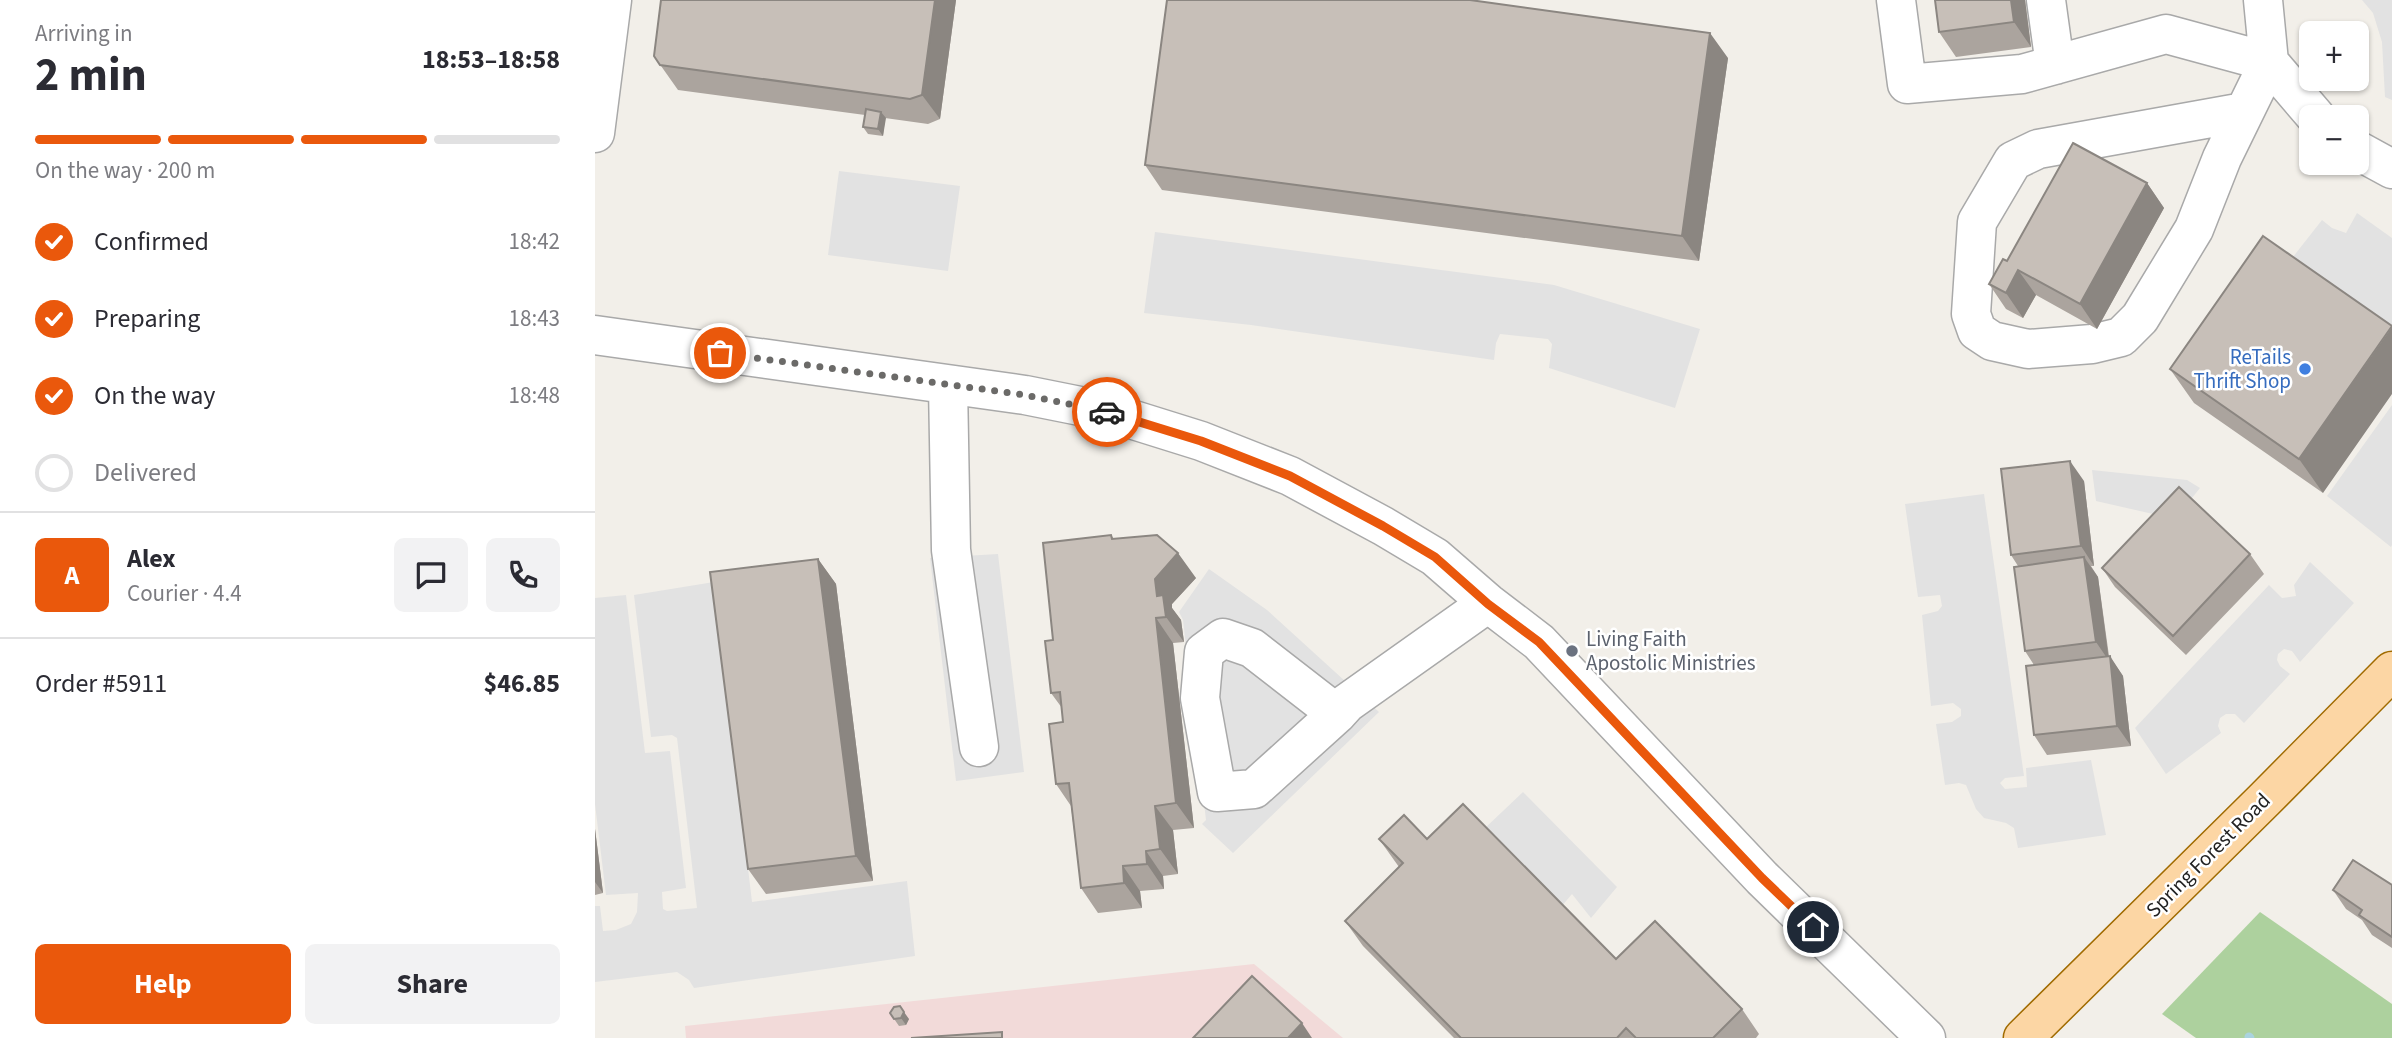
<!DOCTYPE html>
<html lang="en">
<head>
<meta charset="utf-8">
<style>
	body { margin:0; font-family:"Source Sans 3",sans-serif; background:#f2f2f3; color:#2b2b33; height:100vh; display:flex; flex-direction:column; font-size:26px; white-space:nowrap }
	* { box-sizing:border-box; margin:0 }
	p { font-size:23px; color:#7c7c81 }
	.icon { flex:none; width:38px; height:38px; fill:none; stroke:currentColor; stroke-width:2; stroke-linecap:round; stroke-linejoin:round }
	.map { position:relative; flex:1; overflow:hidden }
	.details { display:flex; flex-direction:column; background:#fff; width:595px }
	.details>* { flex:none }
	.fabs { position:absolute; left:1704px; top:21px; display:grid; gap:14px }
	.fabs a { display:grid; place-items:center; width:70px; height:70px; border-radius:10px; background:#fff; box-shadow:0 2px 5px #0004; font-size:35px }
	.pin { position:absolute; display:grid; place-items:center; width:60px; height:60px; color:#fff; margin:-30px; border:4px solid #fff; border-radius:50%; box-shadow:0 2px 7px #0007 }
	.courier { position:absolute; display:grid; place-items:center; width:70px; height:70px; margin:-35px; border:5px solid #ea580c; border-radius:50%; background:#fff; color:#222; box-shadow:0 2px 9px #0007 }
	.overview em { font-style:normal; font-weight:700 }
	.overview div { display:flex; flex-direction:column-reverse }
	.overview { display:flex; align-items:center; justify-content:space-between; height:119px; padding:0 35px }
	h1 { font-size:46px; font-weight:700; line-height:52px }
	.bar { display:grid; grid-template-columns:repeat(4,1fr); gap:10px 7px; align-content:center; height:84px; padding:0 35px }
	.bar i { height:9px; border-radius:5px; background:#e1e1e2 }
	.bar .on { background:#ea580c }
	.bar p { grid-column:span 4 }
	.line { display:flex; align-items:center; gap:18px; padding:0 35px; border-top:2px solid #e1e1e2 }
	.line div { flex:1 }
	.round { display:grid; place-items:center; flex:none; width:74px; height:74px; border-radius:10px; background:#f2f2f3 }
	ol { padding:0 35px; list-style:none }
	li { display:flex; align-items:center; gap:21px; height:77px }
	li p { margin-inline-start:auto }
	li .icon { padding:7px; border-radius:50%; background:#ea580c; color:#fff; stroke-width:4 }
	li:last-child { color:#7c7c81 }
	li i { width:38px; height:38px; border:4px solid #e1e1e2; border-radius:50% }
	.cta { display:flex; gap:14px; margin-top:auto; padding:14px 35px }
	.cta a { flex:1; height:80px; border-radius:10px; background:#ea580c; color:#fff; font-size:28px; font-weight:700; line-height:80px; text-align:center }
	.cta a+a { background:#f2f2f3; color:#2b2b33 }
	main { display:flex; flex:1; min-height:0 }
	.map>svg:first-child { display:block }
	.commercial { fill:#f2dad9 }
	.forest { fill:#add19e }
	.parking { fill:#e2e2e2 }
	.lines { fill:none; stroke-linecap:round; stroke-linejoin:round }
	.stream { stroke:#aad3df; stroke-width:9 }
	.minor-casing { stroke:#a9a9a9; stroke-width:41 }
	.major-casing { stroke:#a06b00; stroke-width:41 }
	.minor { stroke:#fff; stroke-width:38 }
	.major { stroke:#fcd6a4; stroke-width:38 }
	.wall { fill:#aba49e }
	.shaded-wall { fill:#8b8681 }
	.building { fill:#c7bfb8; stroke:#8b8681; stroke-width:2 }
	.done { stroke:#6b6a68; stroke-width:7; stroke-dasharray:0 12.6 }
	.route { stroke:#ea580c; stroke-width:9 }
	.shop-dot { fill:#3f7fe0; stroke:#fff; stroke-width:2.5 }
	.worship-dot { fill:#6b7280; stroke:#fff; stroke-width:2.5 }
	.labels { text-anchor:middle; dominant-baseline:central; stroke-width:5; stroke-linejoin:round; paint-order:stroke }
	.shop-label { font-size:21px; fill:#366cbe; stroke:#fff; text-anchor:end }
	.worship-label { font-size:21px; fill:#5b616d; stroke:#fff; text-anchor:start }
	.street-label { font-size:21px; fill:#222; stroke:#fff }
</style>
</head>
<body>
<main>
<section class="details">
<div class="overview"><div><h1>2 min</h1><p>Arriving in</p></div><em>18:53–18:58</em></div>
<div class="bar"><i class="on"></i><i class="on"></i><i class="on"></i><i></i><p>On the way · 200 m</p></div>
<ol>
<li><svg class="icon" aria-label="check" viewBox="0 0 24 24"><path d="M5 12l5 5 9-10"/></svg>Confirmed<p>18:42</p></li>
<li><svg class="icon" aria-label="check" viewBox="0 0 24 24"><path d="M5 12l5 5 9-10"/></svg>Preparing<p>18:43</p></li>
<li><svg class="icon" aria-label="check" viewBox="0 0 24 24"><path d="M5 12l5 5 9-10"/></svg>On the way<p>18:48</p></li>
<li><i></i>Delivered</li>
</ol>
<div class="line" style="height:126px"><b class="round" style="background:#ea580c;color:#fff">A</b><div><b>Alex</b><p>Courier · 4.4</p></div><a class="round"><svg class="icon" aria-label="chat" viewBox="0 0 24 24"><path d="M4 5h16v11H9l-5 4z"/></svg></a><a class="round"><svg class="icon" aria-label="phone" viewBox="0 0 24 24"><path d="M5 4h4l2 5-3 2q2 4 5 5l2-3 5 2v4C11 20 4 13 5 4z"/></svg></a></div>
<div class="line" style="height:91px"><div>Order #5911</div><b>$46.85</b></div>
<div class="cta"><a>Help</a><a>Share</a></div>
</section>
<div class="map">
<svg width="1797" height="1038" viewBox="0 0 1797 1038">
	<rect width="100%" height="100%" fill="#f2efe9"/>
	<!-- commercial -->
	<path class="commercial" d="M659 964 748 1038H91L90 1026Z"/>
	<!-- forest -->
	<path class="forest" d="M1665 912 1797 1004V1038H1601L1567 1014Z"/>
	<!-- parking -->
	<path class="parking" d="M1767 0H1797V100L1790 97 1787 42 1778 13Z
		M244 171 365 186 353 271 233 255Z
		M1762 213 1797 238V336L1694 262 1727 220 1737 228 1751 233Z
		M560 232 959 285 1105 329 1080 408 954 368 957 344 953 339 905 334 901 343 899 360 656 325 549 313Z
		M1797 405V545L1796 547 1732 496Z
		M1497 470 1592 480 1605 488 1580 519 1501 501Z
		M1389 494 1429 776 1410 778 1405 783 1410 789 1432 787 1431 768 1496 760 1511 835 1423 848 1419 828 1411 823 1389 818 1381 809 1371 785 1364 783 1350 785 1341 724 1357 722 1366 716V709L1358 703 1336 706 1327 615 1343 611 1347 606 1345 595 1323 597 1310 504Z
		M403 554 429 772 361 781 335 558Z
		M1715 562 1759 603 1705 662 1697 651 1689 649 1683 654 1682 660 1685 666 1695 674 1649 723 1640 714H1631L1625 718 1623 726 1626 733 1571 774 1540 728 1674 585 1687 598 1701 596 1699 585Z
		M614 569 672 610 784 712 638 853 607 824 611 820 588 620 584 612Z
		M119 582 157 902 312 881 320 956 99 988 94 980 82 972 0 982V906H5L8 931 21 930 36 924 42 912 43 893 11 895 0 804V598L31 595 50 753 75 751 91 888 67 892 68 909 72 911 102 908 82 738 77 735 56 737 39 595Z
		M928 792 1022 887 996 918 977 894 966 907 889 829Z"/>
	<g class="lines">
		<!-- stream -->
		<path class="stream" d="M1654 1037 1655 1038"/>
		<defs>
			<path id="minor" d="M1301 0 1312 84 1427 74 1571 34 1674 62
				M1451 0 1460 65
				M1674 62 1721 117
				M1649 112 1443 149 1418 161 1382 222 1376 314 1382 331 1397 341 1433 349 1497 344 1526 337 1545 318 1599 229 1627 158 1674 62 1668 0
				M0 133 17 0
				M1762 150 1797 169
				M0 335 430 395 510 411 606 441 695 476 788 526 840 557 893 603 944 642 1167 878 1331 1038
				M353 385 356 550 384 747
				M742 714 657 648 628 638 609 652 605 698 622 792 659 789 742 714 752 703 893 603"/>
			<path id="major" d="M1428 1038 1669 800 1797 671"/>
		</defs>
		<!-- minor casing -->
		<use href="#minor" class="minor-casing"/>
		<!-- major casing -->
		<use href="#major" class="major-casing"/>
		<!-- minor -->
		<use href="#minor" class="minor"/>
		<!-- major -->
		<use href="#major" class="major"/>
	</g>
	<!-- wall -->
	<path class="wall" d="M66 0H361L345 119 333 124 290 118 288 136 273 134 268 127 270 115 83 90 59 56Z
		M1340 0H1430L1436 47 1361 57 1344 32Z
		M1133 58 1104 261 567 190 550 165Z
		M1552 183 1569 208 1502 329 1441 295 1428 318 1411 309 1394 284 1412 261Z
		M1668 236 1728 493 1599 403 1575 369Z
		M1489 481 1499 566H1496L1503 577 1514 656 1528 676 1536 746 1452 755 1439 735V665L1430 651 1423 566 1416 555Z
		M516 535 519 539 601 578 577 604V608L586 620 589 642 578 643 599 828 578 830 583 874 568 876 569 889 545 891 547 908 503 913 486 888 476 806 461 784 468 722 467 708 456 693 458 640Z
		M1655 554 1669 574 1591 655 1520 587 1507 568Z
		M223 559 241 584 278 881 171 894 153 869Z
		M0 829 8 893 0 895Z
		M784 839H832L1021 959 1147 1009 1164 1034 1161 1038H859L768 946 750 921 804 867Z
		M1797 885V948L1777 935 1767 920 1751 909 1738 890Z
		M295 1013 314 1019 311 1025 304 1026Z"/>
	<!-- shaded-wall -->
	<path class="shaded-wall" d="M340 0H361L345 119 327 95Z
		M1416 0H1430L1436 47 1419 22Z
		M1115 33 1133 58 1104 261 1087 236Z
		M286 112 291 118 288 136 283 129Z
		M1552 183 1569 208 1502 329 1485 304Z
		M1423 270 1441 295 1428 318 1411 293Z
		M1797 327V394L1728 493 1704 459Z
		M1475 461 1489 481 1499 566 1486 546Z
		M583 553 601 578 577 604V608L586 620 589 642 571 617 562 596 560 579Z
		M1489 557 1503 577 1514 661 1501 642Z
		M223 559 241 584 278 881 261 856Z
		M561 618 578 643 599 828 581 803Z
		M1515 656 1528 676 1536 746 1522 726Z
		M560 806 578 830 583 874 565 849Z
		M0 829 8 893 0 882Z
		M551 851 568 876 569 889 552 864Z
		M528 866 545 891 547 908 529 883Z
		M309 1012 314 1019 311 1025 306 1018Z
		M707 1023 717 1038H693Z"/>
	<!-- building -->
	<path class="building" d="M66 0H340L327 95 315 99 65 65 59 56Z
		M572 0H875L1115 33 1087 236 550 165Z
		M1340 0H1416L1419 22 1344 32Z
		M271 109 286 112 283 129 268 127Z
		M1478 143 1552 183 1485 304 1423 270 1411 293 1394 284 1408 259 1412 261Z
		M1668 236 1797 326 1704 459 1575 369Z
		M1475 461 1486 546 1416 555 1406 469Z
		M1584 487 1655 554 1578 636 1507 568Z
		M516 535 517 539 562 535 583 553 560 579 562 596 568 595 571 617 561 618 581 803 560 806 565 849 551 851 552 864 528 866 529 883 486 888 474 783 461 784 454 724 468 722 465 692 456 693 450 641 458 640 448 543Z
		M1489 557 1501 642 1430 651 1419 567Z
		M223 559 261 856 153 869 115 572Z
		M1515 656 1522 726 1439 735 1431 666Z
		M868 804 1021 959 1060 921 1147 1009 1118 1038H1041L1031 1028 1022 1038H866L750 921 808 863 784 839 809 815 832 839Z
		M1758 860 1797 885V937L1764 915 1767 910 1738 890Z
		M657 976 707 1023 693 1038H598Z
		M305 1006 309 1012 306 1018 299 1019 295 1013 299 1007Z
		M407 1032V1038H316Z"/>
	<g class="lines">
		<!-- done -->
		<path class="done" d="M125 353 430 395 512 412"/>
		<!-- route -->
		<path class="route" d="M512 412 606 441 695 476 788 526 840 557 893 604 944 642 1167 878 1218 927"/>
	</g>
	<!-- markers -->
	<circle class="shop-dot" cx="1710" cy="369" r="7"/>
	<circle class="worship-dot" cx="977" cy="651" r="7"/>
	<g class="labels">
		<!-- shop labels -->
		<g class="shop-label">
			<text x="1696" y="357">ReTails<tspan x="1696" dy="24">Thrift Shop</tspan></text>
		</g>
		<!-- worship labels -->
		<g class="worship-label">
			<text x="991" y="639">Living Faith<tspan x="991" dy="24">Apostolic Ministries</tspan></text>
		</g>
		<!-- street labels -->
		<g class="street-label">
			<text transform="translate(1613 855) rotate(-45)">Spring Forest Road</text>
		</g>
	</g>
</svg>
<div class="fabs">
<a>+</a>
<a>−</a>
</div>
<div class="pin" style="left:125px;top:353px;background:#ea580c"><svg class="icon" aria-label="bag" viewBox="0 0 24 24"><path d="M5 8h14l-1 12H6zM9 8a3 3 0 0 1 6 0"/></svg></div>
<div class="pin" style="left:1218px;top:927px;background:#1f2937"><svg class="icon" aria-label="home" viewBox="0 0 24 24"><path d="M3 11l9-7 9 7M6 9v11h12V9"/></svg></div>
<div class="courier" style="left:512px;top:412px"><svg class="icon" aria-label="car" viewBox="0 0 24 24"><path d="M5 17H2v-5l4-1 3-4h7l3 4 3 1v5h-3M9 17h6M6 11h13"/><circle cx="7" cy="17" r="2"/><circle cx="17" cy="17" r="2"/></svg></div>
</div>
</main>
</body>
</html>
